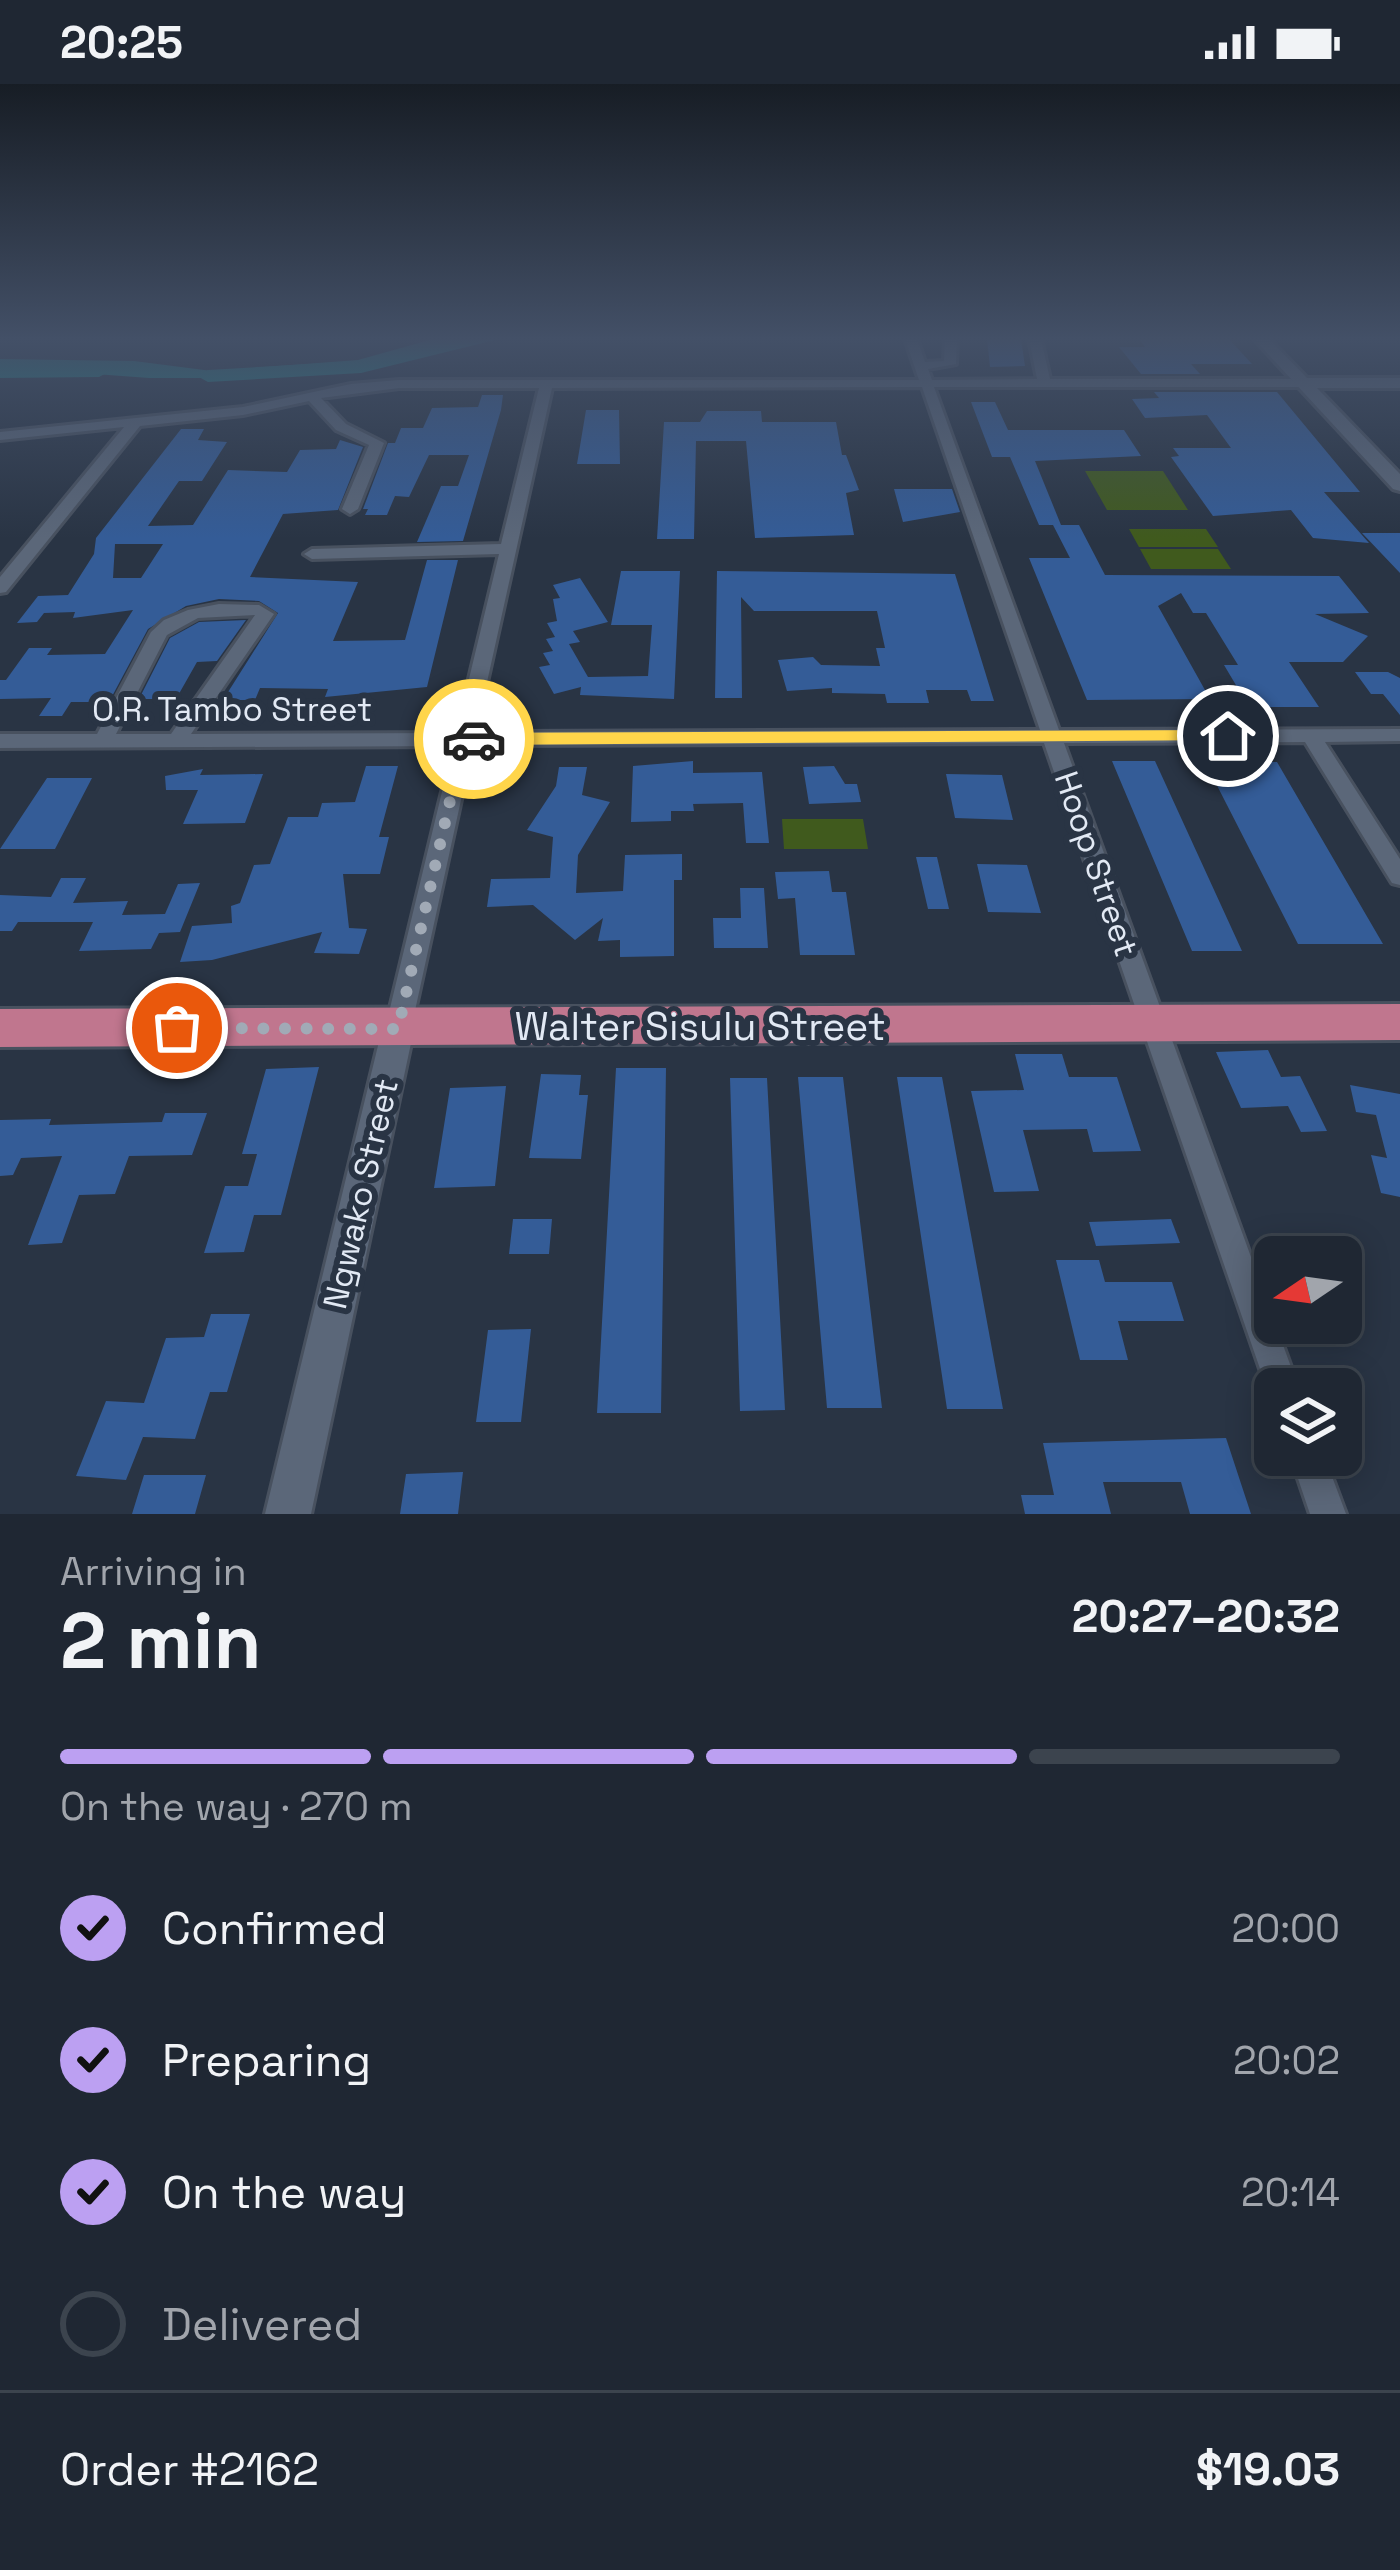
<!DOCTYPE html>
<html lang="en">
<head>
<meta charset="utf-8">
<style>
	body { margin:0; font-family:"Space Grotesk",sans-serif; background:#2c333f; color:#f1f3f6; height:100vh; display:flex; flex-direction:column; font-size:45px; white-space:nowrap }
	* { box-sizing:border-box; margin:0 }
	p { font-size:39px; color:#a1a5ac }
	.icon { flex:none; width:66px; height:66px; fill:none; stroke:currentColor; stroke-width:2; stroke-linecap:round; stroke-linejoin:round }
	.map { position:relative; height:1430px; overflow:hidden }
	.sheet { display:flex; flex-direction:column; background:#1f2733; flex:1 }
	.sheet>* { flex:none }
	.needle { width:78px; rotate:257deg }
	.buttons { position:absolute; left:1254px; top:1152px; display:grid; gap:24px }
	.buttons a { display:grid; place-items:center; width:108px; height:108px; border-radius:18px; background:#1f2733; box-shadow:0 6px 30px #0003,0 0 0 3px #3c444e; font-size:60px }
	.pin { position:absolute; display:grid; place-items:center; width:102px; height:102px; color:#fff; margin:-51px; border:6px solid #fff; border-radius:50%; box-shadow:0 3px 12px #0007 }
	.courier { position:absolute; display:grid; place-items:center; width:120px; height:120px; margin:-60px; border:9px solid #ffd54a; border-radius:50%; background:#fff; color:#222; box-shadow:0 3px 15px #0007 }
	.headline em { font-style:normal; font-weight:800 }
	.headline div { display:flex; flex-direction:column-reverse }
	.headline { display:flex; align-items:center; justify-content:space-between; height:204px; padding:0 60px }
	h1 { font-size:78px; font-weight:800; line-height:90px }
	.bar { display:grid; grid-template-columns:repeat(4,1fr); gap:18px 12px; align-content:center; height:144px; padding:0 60px }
	.bar i { height:15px; border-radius:9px; background:#3c444e }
	.bar .current { background:#bca0f2 }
	.bar p { grid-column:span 4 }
	.line { display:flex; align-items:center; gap:30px; padding:0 60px; border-top:3px solid #3c444e }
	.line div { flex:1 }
	ol { padding:0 60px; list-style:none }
	li { display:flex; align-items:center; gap:36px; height:132px }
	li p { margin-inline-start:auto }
	li .icon { padding:12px; border-radius:50%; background:#bca0f2; color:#111; stroke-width:4 }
	li:last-child { color:#a1a5ac }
	li i { width:66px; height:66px; border:6px solid #3c444e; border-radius:50% }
	.status { display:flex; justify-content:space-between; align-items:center; height:84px; padding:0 60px; background:#1f2733; direction:ltr }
	.status svg { height:33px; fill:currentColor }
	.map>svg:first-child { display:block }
	.green { fill:#405a1d }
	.water { fill:#208185 }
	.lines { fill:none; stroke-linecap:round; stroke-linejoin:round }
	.river { fill:#208185; fill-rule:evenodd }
	.building { fill:#345c97; fill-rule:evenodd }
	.minor-casing { stroke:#48515f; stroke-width:6 }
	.tertiary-casing { stroke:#48515f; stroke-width:6 }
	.trunk-casing { stroke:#48515f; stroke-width:6 }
	.minor { fill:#5b6779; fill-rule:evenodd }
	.tertiary { fill:#5b6779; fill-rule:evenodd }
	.trunk { fill:#c0768e; fill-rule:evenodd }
	.route { fill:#ffd54a }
	.done { stroke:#a1aab6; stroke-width:12; stroke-dasharray:0 21.6 }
	.labels { text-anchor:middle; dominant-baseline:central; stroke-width:12; stroke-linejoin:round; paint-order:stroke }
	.street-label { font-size:33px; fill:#e2e9f4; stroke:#293444 }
	.near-street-label { font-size:39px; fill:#e2e9f4; stroke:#293444 }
</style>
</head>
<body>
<div class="status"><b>20:25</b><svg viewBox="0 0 49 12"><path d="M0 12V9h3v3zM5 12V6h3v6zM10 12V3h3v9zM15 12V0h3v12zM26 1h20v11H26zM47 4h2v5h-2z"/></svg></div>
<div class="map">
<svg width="1400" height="1430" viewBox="0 0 1400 1430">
	<rect width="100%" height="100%" fill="#293444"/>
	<!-- green -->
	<path class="green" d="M1085 387H1163L1188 426H1107Z
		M1129 445H1206L1218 463H1139Z
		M1140 465H1218L1231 485H1151Z
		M782 735H863L868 765H784Z"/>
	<!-- water -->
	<path class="water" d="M433 255H493C468 263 456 258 433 262L435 267 408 276 277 285 231 294H149L0 283V275L134 277 212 287 358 276Z"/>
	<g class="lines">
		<!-- river -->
		<path class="river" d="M463 255H499L361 289 208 298 197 292 208 286 361 277Z
			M0 282 99 281 110 287 99 293 0 294Z"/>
	</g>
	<!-- building -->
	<path class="building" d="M987 255H1021L1025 282 990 283Z
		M1229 255 1252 280H1191L1200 290H1141L1119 263H1145L1140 256Z
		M1154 308H1277L1360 408H1324L1369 459 1313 454 1291 426 1213 432 1171 373 1179 372 1173 364H1231L1207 331 1145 334 1132 315 1159 314Z
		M482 311H503L501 326 463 457 417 458 441 402H458L469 371H429L409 413 395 412 387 431H365L368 425H363L388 359H395L401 344H423L432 324 478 323Z
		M971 318H995L1008 346H1124L1141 372 1035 377 1061 441H1039L1010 373H992Z
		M586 326H619L620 380H577Z
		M707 327H761L762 338H836L842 371H846L859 406 846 409 854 451 755 454 746 357H696L694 455H657L664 338H700Z
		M181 345H204L198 356 227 358 202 397H179L148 442 193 441 228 386 287 388 300 366 336 365 340 356 363 363 338 426 283 430 250 493 358 498 333 557 405 556 427 476H458L427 603 325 613 328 605 260 604 255 616H223L278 529 259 517 219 515 186 522 148 545 109 618H71L62 632H39L51 614 0 615V596H6L29 564H52L47 571 105 570 133 526 73 534 75 528 44 529 37 538 17 539 38 512 68 511 94 470 96 454ZM115 460H163L141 494H113Z
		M894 405H952L960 428 903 438Z
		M1053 441H1079L1105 491 1339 492 1369 529 1315 530 1368 552 1343 578H1289L1319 623H1249L1224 581H1238L1206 529H1193L1181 509 1158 522 1210 615 1087 616 1029 474H1070Z
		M1362 449H1400V489Z
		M621 487H680L674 615 580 611 581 603 554 610 539 583 550 581 543 569 553 567 546 555 555 553 547 539 557 537 553 515 560 514 553 501 580 494 608 538 573 547 580 558 569 560 588 593 648 592 652 541H611Z
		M717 487 955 490 994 617H971L967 606H926L929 619H887L885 610 832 609V604L787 607 778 576 813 573 821 581 880 582 876 564H885L877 527H754L741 513 742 614H715Z
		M246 536 217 577 197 578 176 615H139L170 554 199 538Z
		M1355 588H1388L1400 594V631L1383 610H1371Z
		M693 677V689L762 688 769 759H746L743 719 693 720 694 727H671V737L631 738 633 682Z
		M1112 677H1155L1242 867H1192Z
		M1205 678H1277L1383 860H1298Z
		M366 682H398L379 753H389L380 790H343L349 844 367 845 359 870 314 869 322 848 212 876 180 878 192 842 232 839 231 822 240 819 254 781 270 780 288 733H318L322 719 355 718Z
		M834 682 845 700H857L861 718 809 720 803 683Z
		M559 683H587L582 711 610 718 578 771 576 809 623 807 625 771 682 770V796H674V872L620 873V856L598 857 603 834 575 856 533 821 487 823 491 795 550 794 553 753 527 746 556 702Z
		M203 685 200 691 263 690 245 739 183 740 198 706H166L165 692Z
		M946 690 1002 691 1013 736 955 734Z
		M47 694H92L55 765H0Z
		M916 773H937L949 825H928Z
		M977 780 1027 781 1041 829 988 828Z
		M829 787 832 808H846L855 871H800L795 814 778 815 775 788Z
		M61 794H86L73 819 128 817 122 831 165 830 178 800 200 799 180 848 159 849 151 865 79 867 93 838H18L12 847H0V811L51 813Z
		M740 804H764L768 864H714L713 834H741Z
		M1268 966 1281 993 1300 992 1327 1047 1301 1048 1288 1022 1241 1024 1216 968Z
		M1015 970H1062L1069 993H1117L1141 1067 1093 1068 1087 1045 1023 1046 1039 1107 994 1108 971 1007 1024 1006Z
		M319 983 281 1131H254L244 1168 204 1169 225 1102H248L257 1070H242L266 985Z
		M616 984H666L661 1329H597Z
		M541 990 581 991 579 1011H588L581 1075 529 1074Z
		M798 993H843L882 1324H827Z
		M897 993H942L1003 1325H947Z
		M730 994H767L785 1326 740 1327Z
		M1350 1001 1400 1010V1113L1381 1109 1371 1071 1387 1074 1376 1031 1356 1028Z
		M506 1002 495 1102 434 1104 450 1004Z
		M165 1029H207L192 1071 129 1072 115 1110 79 1111 62 1159 28 1161 62 1072 21 1074 13 1091 0 1092V1036L51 1035 49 1041 162 1038Z
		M513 1135H552L549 1170H509Z
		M1171 1135 1180 1159 1096 1162 1089 1138Z
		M1056 1176H1099L1105 1198H1172L1184 1237H1118L1128 1276H1080Z
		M211 1230H250L227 1308H210L195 1355 143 1353 126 1396 76 1392 106 1317 144 1319 166 1254 204 1253Z
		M531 1245 521 1338H476L488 1246Z
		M1226 1354 1251 1430H1190L1181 1398H1103L1111 1430H1025L1021 1411H1054L1043 1359Z
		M463 1388 458 1430H400L406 1390Z
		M144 1391H206L195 1430H132Z"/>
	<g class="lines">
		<defs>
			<path id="minor" d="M905 255H917L925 278 944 277 945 255H957L956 280 928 285 932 296 1037 295 1029 255H1041L1050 295H1304L1310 299 1304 303H934L1059 646 1400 645V657L1325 658 1400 775V801L1392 799 1305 658 1064 659 1299 1305H1275V1318L1267 1305 1044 659 473 661 411 945 407 953 398 956 389 953 385 945 453 662 0 664V650H97L151 548 164 536 188 526 219 520 259 521 274 530 191 650 456 649 499 470 312 475 304 470 312 465 501 460 539 304H399L321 314 346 340 384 359 358 425 350 430 342 425 369 361 336 346 309 317 243 331 140 342 6 508 0 509V493L124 343 0 356V348L243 323 351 300 399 296H919ZM922 303 1040 646 476 648 552 304ZM255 531 171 650H116L167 551 198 534Z
				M1290 1371H1324L1346 1430H1310Z"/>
			<path id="tertiary" d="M1254 255H1269L1307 294H1400V304H1317L1400 390V407L1393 405Z
				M398 931 410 935 414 945 311 1430H265L382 945 386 935Z"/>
			<path id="trunk" d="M1400 920V956L0 963V925Z"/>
		</defs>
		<!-- minor casing -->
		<use href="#minor" class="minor-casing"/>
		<!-- tertiary casing -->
		<use href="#tertiary" class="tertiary-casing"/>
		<!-- trunk casing -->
		<use href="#trunk" class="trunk-casing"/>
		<!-- minor -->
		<use href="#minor" class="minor"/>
		<!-- tertiary -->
		<use href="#tertiary" class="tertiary"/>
		<!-- trunk -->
		<use href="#trunk" class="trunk"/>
	</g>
	<!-- sky -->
	<linearGradient id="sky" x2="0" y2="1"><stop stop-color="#171d25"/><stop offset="0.56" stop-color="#435067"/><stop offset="1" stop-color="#435067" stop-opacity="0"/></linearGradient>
	<rect width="1400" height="455" fill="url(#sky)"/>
	<!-- route -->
	<path class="route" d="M1228 646 1234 648V656L474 661 465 655 474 649Z"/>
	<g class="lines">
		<!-- done -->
		<path class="done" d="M177 944 398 945 464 655H474"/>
	</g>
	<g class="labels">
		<!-- street labels -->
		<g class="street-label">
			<text x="232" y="626">O.R. Tambo Street</text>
			<text transform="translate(1096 780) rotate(71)">Hoop Street</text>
			<text transform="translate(361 1110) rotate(-77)">Ngwako Street</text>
		</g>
		<!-- near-street labels -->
		<g class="near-street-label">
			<text x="700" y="942">Walter Sisulu Street</text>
		</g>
	</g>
</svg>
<div class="buttons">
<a><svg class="needle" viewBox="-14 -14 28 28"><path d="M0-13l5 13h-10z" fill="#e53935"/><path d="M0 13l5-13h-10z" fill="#a1a5ac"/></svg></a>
<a><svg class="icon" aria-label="layers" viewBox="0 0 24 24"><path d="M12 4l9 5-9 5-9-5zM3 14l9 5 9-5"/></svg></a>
</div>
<div class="pin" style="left:177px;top:944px;background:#ea580c"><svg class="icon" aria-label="bag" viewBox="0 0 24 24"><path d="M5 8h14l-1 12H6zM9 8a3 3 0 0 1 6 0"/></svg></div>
<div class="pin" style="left:1228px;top:652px;background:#1f2937"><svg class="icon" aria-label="home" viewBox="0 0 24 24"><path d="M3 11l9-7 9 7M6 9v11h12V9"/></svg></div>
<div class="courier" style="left:474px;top:655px"><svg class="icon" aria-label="car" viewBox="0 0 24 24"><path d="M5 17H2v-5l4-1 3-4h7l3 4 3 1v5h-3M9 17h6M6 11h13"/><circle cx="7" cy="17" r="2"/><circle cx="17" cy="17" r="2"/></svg></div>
</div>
<section class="sheet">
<div class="headline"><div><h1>2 min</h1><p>Arriving in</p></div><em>20:27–20:32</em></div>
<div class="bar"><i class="current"></i><i class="current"></i><i class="current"></i><i></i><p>On the way · 270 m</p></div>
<ol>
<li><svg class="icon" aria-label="check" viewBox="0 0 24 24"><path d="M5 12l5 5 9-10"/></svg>Confirmed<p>20:00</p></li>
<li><svg class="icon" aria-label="check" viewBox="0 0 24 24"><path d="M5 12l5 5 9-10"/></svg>Preparing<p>20:02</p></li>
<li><svg class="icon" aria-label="check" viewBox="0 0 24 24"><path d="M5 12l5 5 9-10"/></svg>On the way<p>20:14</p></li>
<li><i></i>Delivered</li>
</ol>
<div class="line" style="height:156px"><div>Order #2162</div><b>$19.03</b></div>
</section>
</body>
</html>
